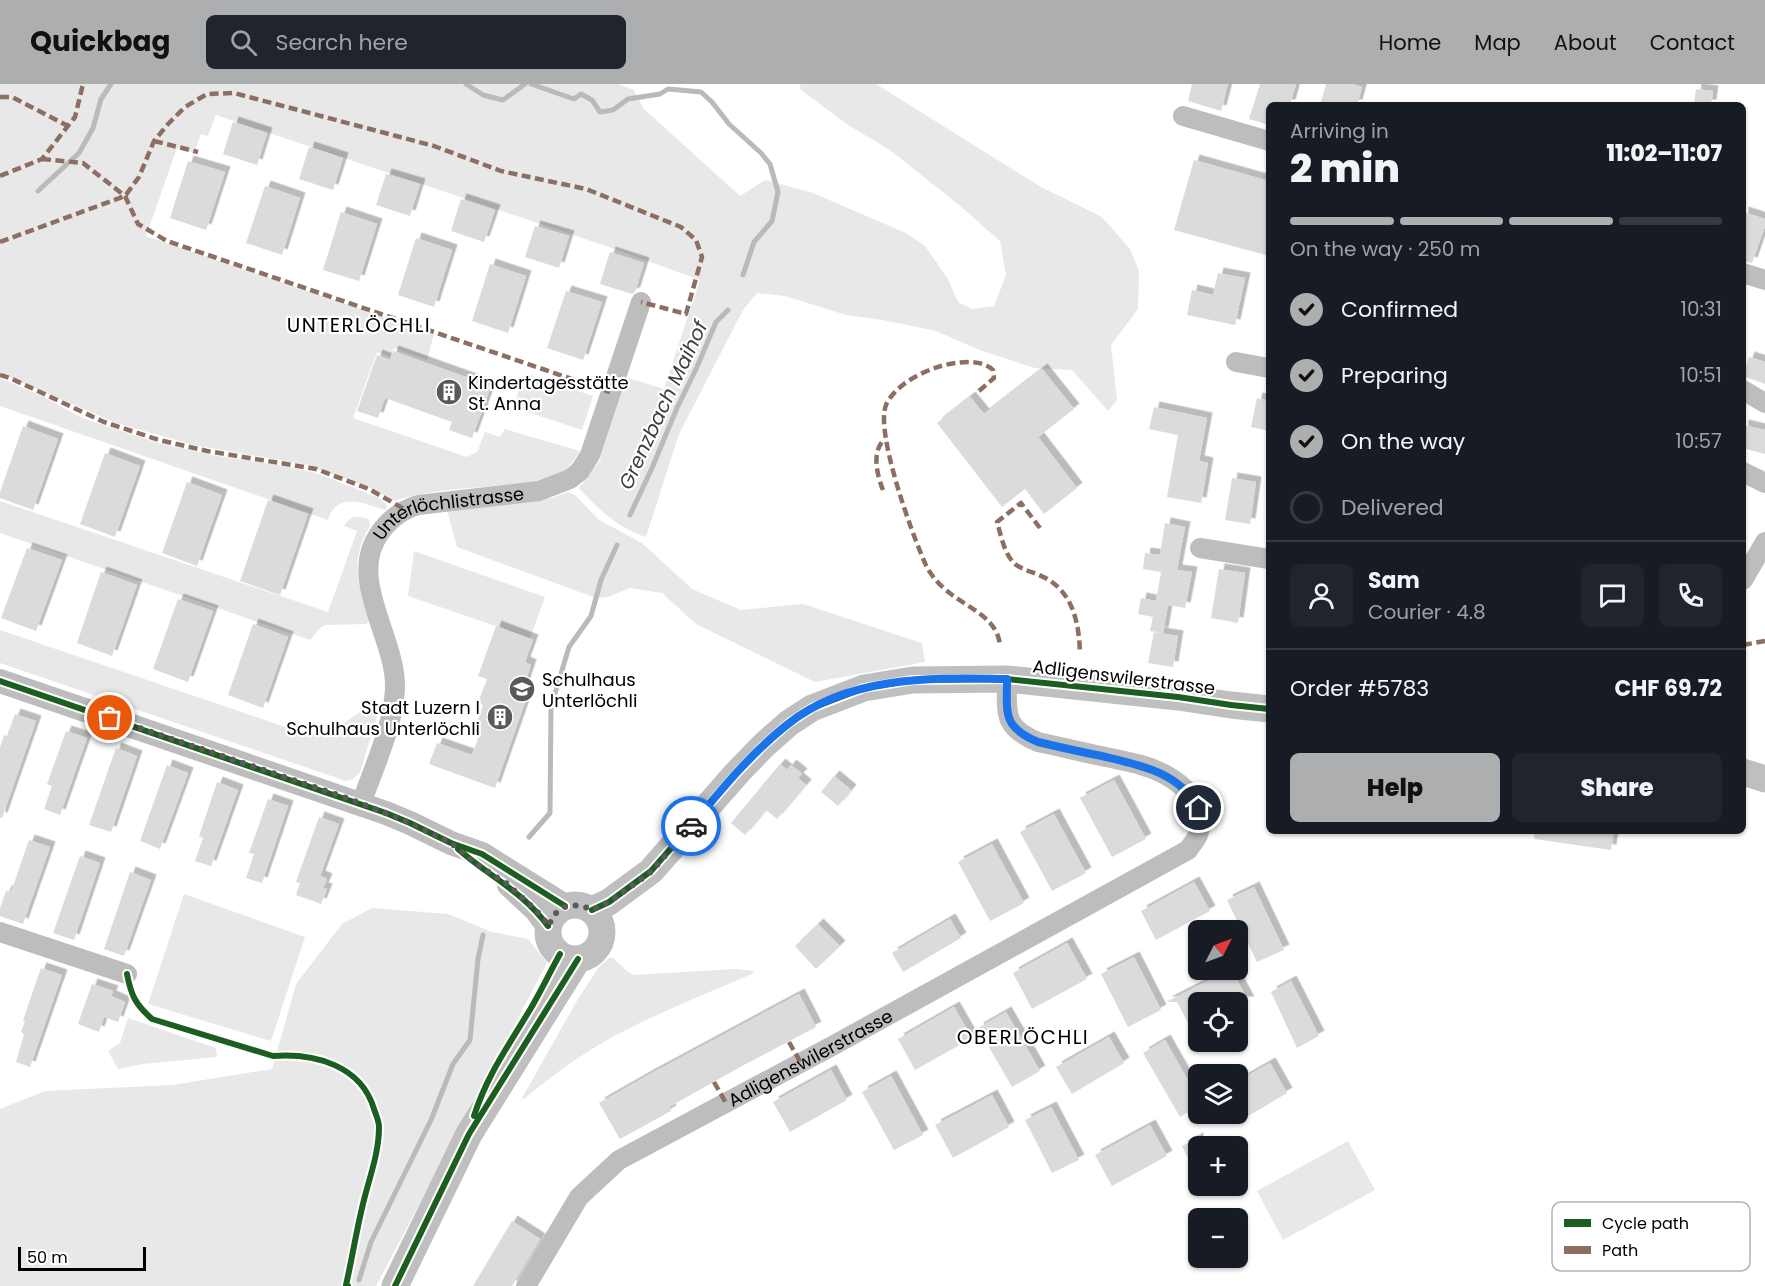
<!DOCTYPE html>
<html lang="en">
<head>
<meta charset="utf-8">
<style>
	body { margin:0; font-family:Poppins,sans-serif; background:#20242c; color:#f1f3f6; height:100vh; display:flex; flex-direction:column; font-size:22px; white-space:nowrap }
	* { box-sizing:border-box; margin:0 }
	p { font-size:20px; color:#9ea1a6 }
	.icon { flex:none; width:33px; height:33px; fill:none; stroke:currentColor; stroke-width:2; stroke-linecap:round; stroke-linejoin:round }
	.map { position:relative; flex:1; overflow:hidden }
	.sheet { position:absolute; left:1266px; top:18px; width:480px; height:732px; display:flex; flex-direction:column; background:#171b24; border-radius:9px; box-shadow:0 2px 4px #0004 }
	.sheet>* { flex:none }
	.needle { width:39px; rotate:48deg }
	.controls { position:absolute; left:1188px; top:836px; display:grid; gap:12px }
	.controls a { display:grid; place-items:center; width:60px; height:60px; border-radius:9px; background:#171b24; box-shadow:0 2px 4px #0004; font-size:30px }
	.scale { position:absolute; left:18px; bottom:15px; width:128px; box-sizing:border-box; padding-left:6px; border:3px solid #000; border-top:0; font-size:16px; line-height:21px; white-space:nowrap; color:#000; -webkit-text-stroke:4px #fff; paint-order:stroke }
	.pin { position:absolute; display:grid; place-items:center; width:51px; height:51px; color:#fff; margin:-26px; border:3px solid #fff; border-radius:50%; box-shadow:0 2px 6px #0007 }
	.courier { position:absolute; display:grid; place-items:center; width:60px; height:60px; margin:-30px; border:4px solid #1a73e8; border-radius:50%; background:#fff; color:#222; box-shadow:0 2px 8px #0007 }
	.headline em { font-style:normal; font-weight:800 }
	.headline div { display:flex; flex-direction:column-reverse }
	.headline { display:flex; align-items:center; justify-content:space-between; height:102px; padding:0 24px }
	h1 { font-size:39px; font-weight:800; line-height:45px }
	.bar { display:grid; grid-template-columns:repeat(4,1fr); gap:9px 6px; align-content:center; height:72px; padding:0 24px }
	.bar i { height:8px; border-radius:4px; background:#363941 }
	.bar .current { background:#adaeaf }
	.bar p { grid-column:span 4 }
	.line { display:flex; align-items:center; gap:15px; padding:0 24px; border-top:2px solid #363941 }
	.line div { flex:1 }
	.round { display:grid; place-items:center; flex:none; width:63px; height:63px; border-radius:9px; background:#20242c }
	ol { padding:0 24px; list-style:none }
	li { display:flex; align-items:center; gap:18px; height:66px }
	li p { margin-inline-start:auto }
	li .icon { padding:6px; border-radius:50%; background:#adaeaf; color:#111; stroke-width:4 }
	li:last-child { color:#9ea1a6 }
	li i { width:33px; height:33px; border:3px solid #363941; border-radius:50% }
	.action { display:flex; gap:12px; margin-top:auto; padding:12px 24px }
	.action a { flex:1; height:69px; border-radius:9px; background:#adaeaf; color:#111; font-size:24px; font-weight:800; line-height:69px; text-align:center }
	.action a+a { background:#20242c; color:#f1f3f6 }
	header { display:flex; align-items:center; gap:36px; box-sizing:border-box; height:84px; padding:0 30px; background:#adaeaf; color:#111 }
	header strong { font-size:28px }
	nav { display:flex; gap:33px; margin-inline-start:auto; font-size:21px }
	.search { width:420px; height:54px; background:#20242c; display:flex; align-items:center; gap:15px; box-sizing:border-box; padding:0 21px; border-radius:9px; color:#9ea1a6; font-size:22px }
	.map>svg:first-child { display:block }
	.green { fill:#e8e8e8 }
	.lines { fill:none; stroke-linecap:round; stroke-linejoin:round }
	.stream { stroke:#bababa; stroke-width:5 }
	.building { fill:#dbdbdb; filter:url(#shadow) }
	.minor { stroke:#bdbdbd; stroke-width:20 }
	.tertiary { stroke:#bdbdbd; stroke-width:24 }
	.secondary { stroke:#bfbfbf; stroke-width:27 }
	.quiet { stroke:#8d6e63; stroke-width:4.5; stroke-dasharray:9 4.5; stroke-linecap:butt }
	.cycleway-casing { stroke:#fff; stroke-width:10 }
	.cycleway { stroke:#1b5e20; stroke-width:6 }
	.done { stroke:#595959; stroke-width:6; stroke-dasharray:0 10.8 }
	.route { stroke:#1a73e8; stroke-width:8 }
	.labels { text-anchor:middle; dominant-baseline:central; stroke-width:4.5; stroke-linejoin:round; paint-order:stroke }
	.poi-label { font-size:18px; fill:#000; stroke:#fff; text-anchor:start }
	.street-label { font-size:18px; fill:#000; stroke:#fff }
	.neighbourhood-label { font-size:20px; letter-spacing:1.5px; fill:#000; stroke:#fff }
	.water-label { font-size:20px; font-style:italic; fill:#3d3d3d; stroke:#fff }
	.key { fill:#fff; stroke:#b2b2b2; stroke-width:1.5 }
	.key-label { font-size:16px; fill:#000 }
</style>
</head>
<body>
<header>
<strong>Quickbag</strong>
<div class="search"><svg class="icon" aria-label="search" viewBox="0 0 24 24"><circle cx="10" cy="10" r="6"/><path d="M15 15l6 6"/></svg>Search here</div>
<nav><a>Home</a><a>Map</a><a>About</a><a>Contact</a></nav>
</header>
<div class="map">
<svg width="1765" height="1202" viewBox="0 0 1765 1202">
	<defs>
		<filter id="shadow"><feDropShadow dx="5.5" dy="-5.5" stdDeviation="0" flood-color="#0004"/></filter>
	</defs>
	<rect width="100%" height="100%" fill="#fff"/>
	<!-- green -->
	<path class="green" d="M0 0H618L634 6 643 24 740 112 765 96 813 109 906 149 925 162 948 195 958 218 972 225 994 222 1006 191 1000 157 959 121 890 66 848 41 801 6 800 0H876L1041 103 1102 133 1130 165 1139 187 1138 225 1111 261 1117 316 1108 327 1072 286 1035 284 982 267 936 247 883 236 846 231 785 212 757 209 743 226 679 350 646 453C619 445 597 424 579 404L601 375 599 369 625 293 664 305 700 196 606 162 216 31 208 52 201 50 194 69 177 64 146 152 434 250 427 276 394 264 390 273 377 268 353 334 467 373 477 368 485 348 500 353 505 345 580 367C574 376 568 386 558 391 543 400 522 399 504 401 468 405 429 405 394 417L368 403 307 381 194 361 116 339 0 289Z
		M525 289 593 312 582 346 513 323Z
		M0 294 44 313 82 334 155 358 212 371 284 382 316 389 379 414 387 421V423L385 426C363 419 337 407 328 436L0 322Z
		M567 408 575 411 599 436 642 459 692 505 741 526 803 520 922 559 925 578 815 598 696 540 662 509 630 504 608 513 596 514 457 463 447 426 552 414Z
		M0 417 328 528 357 447 344 442C352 430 356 432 369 435L370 442C349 476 359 503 369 538L366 540 325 541 319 545 310 556 0 449Z
		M414 467 545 513 530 554 408 512Z
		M0 546 309 651 331 648 363 626 369 624 379 626 360 689 353 695 346 697 0 579Z
		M184 810 305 853 271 957 148 920Z
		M372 824 448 830 492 848 528 855 547 879 376 1202H0V1025L45 1007 172 1001 272 985 296 900 342 840Z
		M609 874H613L627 887 634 891 735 885 754 887 752 890C710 908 667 925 626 946 589 964 555 989 524 1015L522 1014 578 915 599 883Z
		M128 934 216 964 217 973 143 980 118 985 108 967 120 959Z
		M1348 1057 1375 1106 1283 1156 1257 1107Z"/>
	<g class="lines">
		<!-- stream -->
		<path class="stream" d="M466 0 483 11 503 16 525 0
			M531 0 574 15 581 10 592 16 600 28 613 26 628 15 660 10 668 5 701 8 712 18 729 40 761 69 770 80 778 108 772 137 754 158 743 191
			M38 107 79 69 93 44 101 15 111 0
			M630 431 652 384 677 324 697 283 716 238 728 226
			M529 753 550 729 551 623 569 563 591 532 601 496 617 461
			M359 1196 371 1158 431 1036 453 980 470 956 478 875 483 851"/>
	</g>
	<!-- building -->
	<path class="building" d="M1192 0H1228L1221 27 1188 17Z
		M1260 0H1296L1290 21H1269V41L1249 35Z
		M1326 0H1352L1362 3 1357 21H1320Z
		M1696 5 1713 7 1711 21H1694Z
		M233 38 267 49 257 81 223 70Z
		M309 63 343 74 333 106 299 95Z
		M1194 76 1269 97V172L1174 146Z
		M188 77 225 88 206 146 170 134Z
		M386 90 420 100 410 132 376 121Z
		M265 102 300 114 282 171 246 159Z
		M461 115 495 126 484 158 451 147Z
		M341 128 377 140 359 197 323 186Z
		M1743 128 1765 135V142L1752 179 1743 177Z
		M535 142 569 152 559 184 525 173Z
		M416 154 452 166 434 223 398 211Z
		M610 168 644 179 635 208 632 210 600 200Z
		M490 180 526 192 508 249 472 237Z
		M1218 189 1245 194 1235 241 1187 231 1192 206 1213 211Z
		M566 207 602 218 583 276 547 264Z
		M393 267 491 302 472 354 449 346 452 338 385 314 378 334 357 327 377 271 390 276Z
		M1749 273 1765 278V300L1743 292Z
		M1042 285 1074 325 1038 353 1077 404 1044 430 1025 405 1002 423 937 339 970 313 984 330Z
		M1257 314 1269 317V347L1251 343Z
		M1154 323 1207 334 1199 377 1208 379 1201 419 1167 413 1178 351 1149 345Z
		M1743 341 1765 346V370L1743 364Z
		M23 342 58 355 33 426 0 414V408Z
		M105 369 140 382 115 453 80 440Z
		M1232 394 1256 398 1250 440 1225 436Z
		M187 398 222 411 197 482 162 469Z
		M268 416 308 430 280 511 240 497Z
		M1165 439 1185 443 1177 486 1192 488 1185 524 1168 521 1163 549 1150 547 1153 533 1138 530 1141 514 1156 517 1161 488 1143 485 1145 469 1160 471Z
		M27 464 62 476 36 547 1 534Z
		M1219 485 1245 489 1238 539 1211 534Z
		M101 488 137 501 112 572 77 559Z
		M178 515 213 527 188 598 153 585Z
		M253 540 288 553 263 624 228 611Z
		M496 542 533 556 525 578 531 581 523 605 529 607 495 704 429 680 437 659 472 671 481 646 475 644 483 621 478 619 487 595 478 592Z
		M1154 548 1178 552 1173 583 1148 579Z
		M15 630 36 637 2 734H0V664L4 651 7 652Z
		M66 647 87 654 60 731 44 725 52 702 47 700Z
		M116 664 137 672 111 748 89 741Z
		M780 680 787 686 791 681 802 690 798 694 806 701 777 735 766 726 745 751 731 739Z
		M167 681 188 689 160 765 140 757Z
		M834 692 851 706 838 722 821 708Z
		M1114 696 1146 755 1112 773 1080 714Z
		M217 698 238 706 211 782 195 777 203 754 199 752Z
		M268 715 288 722 262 799 246 794 254 770 249 769Z
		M1054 730 1086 789 1052 807 1020 748Z
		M319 733 339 740 320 792 327 795 323 804 327 805 321 820 296 811 300 799 296 798Z
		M1535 747H1614L1611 766 1534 755Z
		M29 756 50 763 23 840 0 832V824L6 807 11 808Z
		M992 760 1024 819 990 837 958 778Z
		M80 772 100 779 74 856 53 849Z
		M130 788 151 796 124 872 104 865Z
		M1194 798 1210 827 1156 856 1141 827Z
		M1254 803 1284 866 1257 878 1227 816Z
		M950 835 961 854 903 888 892 869Z
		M818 840 840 862 816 885 795 862Z
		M1067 859 1087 895 1032 925 1013 889Z
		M1134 873 1161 926 1128 943 1101 890Z
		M41 884 62 891 30 983 16 978 24 950 21 948 25 937 23 936Z
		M1231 885 1249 918H1198V958L1177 918H1166Z
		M1291 897 1319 952 1297 964 1271 908Z
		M92 900 113 907 111 912 125 918 118 938 104 933 99 948 78 940Z
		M799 910 816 943 742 982 669 1023 671 1027 620 1055 599 1019 650 990Z
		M954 923 972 954 915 986 898 955Z
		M1006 928 1040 987 1012 1003 978 944Z
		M1109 953 1124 979 1072 1010 1056 983Z
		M1165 956 1198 1014V1022L1180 1033 1143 969Z
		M1270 979 1287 1009 1238 1038V997Z
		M831 986 847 1016 790 1048 773 1018Z
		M891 992 923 1051 894 1066 862 1008Z
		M992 1011 1009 1043 953 1074 935 1041Z
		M1051 1023 1079 1076 1052 1089 1025 1036Z
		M1150 1041 1167 1072 1112 1102 1095 1071Z
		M1198 1054V1093L1182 1062Z
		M512 1137 540 1155 515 1197 512 1202H473Z"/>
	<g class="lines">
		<!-- minor -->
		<g class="minor">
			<path d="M1183 32 1269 57"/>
			<path d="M1743 189 1765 196"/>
			<path d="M1236 278 1269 284"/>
			<path d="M1743 306 1765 319"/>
			<path d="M1743 388 1765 399"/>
			<path d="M1200 464 1269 475"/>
			<path d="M1743 496 1765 458"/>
			<path id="s1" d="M361 720C374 683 393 643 395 605 397 555 347 496 379 450 389 435 402 426 418 421L539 407 570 395 580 387 590 371 641 218"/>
			<path d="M0 848 127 890"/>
			<path id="s2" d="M526 1202 579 1113 619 1076 834 961 1188 766C1191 761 1196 756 1198 751 1212 715 1170 689 1141 681 1126 677 1111 674 1096 671 1077 667 1057 662 1038 658 1002 643 1007 629 1007 595"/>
		</g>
		<!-- tertiary -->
		<path class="tertiary" d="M0 597 386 729 410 739 451 759 482 770 565 822
			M509 801 536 826 548 842"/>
		<!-- secondary -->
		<path class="secondary" d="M1743 688 1765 695
			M548 848a27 27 0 1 1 54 0a27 27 0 1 1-54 0Z
			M592 826 609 818 651 787 737 689 763 662 789 639 812 624 864 604 913 596 1007 595 1178 613 1231 621 1269 625
			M395 1202 469 1050 578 875"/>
		<!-- quiet -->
		<path class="quiet" d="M0 13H12L68 42
			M154 57 198 68
			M42 75 83 79 125 112 138 140 167 157 610 308
			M0 92 42 75 75 33 83 0
			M0 158 125 112 139 93 154 57 168 40 185 23 207 10 234 9 434 62 501 87 586 105 681 143 696 156 702 173 686 230 641 218
			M0 291 10 294 104 338 159 356 207 367 316 385 369 405 404 425
			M979 307 994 294 993 286C981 274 956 278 941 282 921 288 895 301 886 321 875 348 912 450 925 479 930 491 941 503 951 510 970 525 997 534 1000 561
			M883 406C877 391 871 367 885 355
			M1040 444 1021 419 997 438C1001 451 1004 470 1015 480 1024 487 1038 489 1049 496 1074 512 1079 541 1080 569
			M1743 561 1765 557
			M789 958 801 979
			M714 998 726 1019"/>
		<defs>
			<path id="cycleway" d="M0 597 386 729 410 739 451 759 482 770 565 822
				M458 765C490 793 522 807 548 842
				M592 826 609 818 651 787 737 689 763 662 789 639 812 624 864 604 913 596 1007 595 1178 613 1231 621 1269 625
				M127 890C131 911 135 920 152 935L273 972C314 969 361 981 374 1025 376 1031 379 1037 379 1043 379 1071 368 1097 362 1124 356 1149 352 1175 346 1201L348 1202
				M474 1032C487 991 509 961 531 924 541 907 550 888 560 870
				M395 1202 469 1050 578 875"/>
		</defs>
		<!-- cycleway casing -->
		<use href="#cycleway" class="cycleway-casing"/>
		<!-- cycleway -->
		<use href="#cycleway" class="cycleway"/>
	</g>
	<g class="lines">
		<!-- done -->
		<path class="done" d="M110 634 347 714 410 739 451 759 476 780 506 799 536 826 549 842C555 821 574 817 592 826L609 818 651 788 691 742"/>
		<!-- route -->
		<path class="route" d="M691 742C721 706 751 669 788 640 850 591 933 594 1007 595 1007 629 1002 643 1038 658 1059 663 1081 668 1102 672 1140 681 1178 688 1199 724"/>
	</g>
	<!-- icons -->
	<defs>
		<symbol id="building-disc" viewBox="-11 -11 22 22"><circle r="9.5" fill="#595959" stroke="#fff"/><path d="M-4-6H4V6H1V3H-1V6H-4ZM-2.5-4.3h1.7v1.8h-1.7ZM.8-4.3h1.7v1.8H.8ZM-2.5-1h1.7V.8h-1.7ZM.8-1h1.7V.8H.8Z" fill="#fff"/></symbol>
		<symbol id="school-disc" viewBox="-11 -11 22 22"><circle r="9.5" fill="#595959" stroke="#fff"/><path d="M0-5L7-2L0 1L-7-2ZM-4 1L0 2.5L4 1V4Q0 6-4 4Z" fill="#fff"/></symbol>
	</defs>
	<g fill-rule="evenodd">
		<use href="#building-disc" x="434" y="293" width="30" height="30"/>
		<use href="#school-disc" x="507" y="590" width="30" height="30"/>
		<use href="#building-disc" x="485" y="618" width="30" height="30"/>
	</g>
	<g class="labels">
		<!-- poi labels -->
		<g class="poi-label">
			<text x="468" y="298">Kindertagesstätte<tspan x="468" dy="21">St. Anna</tspan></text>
			<text x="542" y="595">Schulhaus<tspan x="542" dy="21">Unterlöchli</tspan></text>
			<text x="480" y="623" text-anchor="end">Stadt Luzern I<tspan x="480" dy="21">Schulhaus Unterlöchli</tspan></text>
		</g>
		<!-- street labels -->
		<g class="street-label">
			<text stroke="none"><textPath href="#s1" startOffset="357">Unterlöchlistrasse</textPath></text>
			<text transform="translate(1124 593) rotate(7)">Adligenswilerstrasse</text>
			<text stroke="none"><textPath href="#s2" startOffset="375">Adligenswilerstrasse</textPath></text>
		</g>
		<!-- neighbourhood labels -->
		<g class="neighbourhood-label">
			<text x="359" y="241">UNTERLÖCHLI</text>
			<text x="1023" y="953">OBERLÖCHLI</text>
		</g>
		<!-- water labels -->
		<g class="water-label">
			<text transform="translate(663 321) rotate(-65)">Grenzbach Maihof</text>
		</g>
	</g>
	<!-- legend -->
	<rect x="1552" y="1118" width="198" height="69" rx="9" class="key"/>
	<rect x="1564" y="1135" width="27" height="8" fill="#1b5e20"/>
	<rect x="1564" y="1162" width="27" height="8" fill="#8d6e63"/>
	<g class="key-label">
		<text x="1602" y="1145">Cycle path</text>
		<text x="1602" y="1172">Path</text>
	</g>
</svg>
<div class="controls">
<a><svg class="needle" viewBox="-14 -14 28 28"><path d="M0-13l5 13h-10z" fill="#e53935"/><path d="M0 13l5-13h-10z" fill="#9ea1a6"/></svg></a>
<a><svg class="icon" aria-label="locate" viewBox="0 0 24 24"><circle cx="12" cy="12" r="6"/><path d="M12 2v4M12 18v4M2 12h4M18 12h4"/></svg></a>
<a><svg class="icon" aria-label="layers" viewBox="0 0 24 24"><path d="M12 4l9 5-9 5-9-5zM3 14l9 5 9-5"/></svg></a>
<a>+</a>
<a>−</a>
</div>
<div class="scale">50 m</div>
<div class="pin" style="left:110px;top:634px;background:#ea580c"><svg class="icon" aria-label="bag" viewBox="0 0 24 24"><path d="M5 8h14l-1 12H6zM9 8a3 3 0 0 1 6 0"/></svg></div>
<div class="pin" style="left:1199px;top:724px;background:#1f2937"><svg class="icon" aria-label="home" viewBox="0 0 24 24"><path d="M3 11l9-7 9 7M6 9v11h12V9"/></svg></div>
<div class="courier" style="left:691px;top:742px"><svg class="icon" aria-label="car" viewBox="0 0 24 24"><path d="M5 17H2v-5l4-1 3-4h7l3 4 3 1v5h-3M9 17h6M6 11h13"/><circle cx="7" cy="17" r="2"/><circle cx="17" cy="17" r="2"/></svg></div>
<section class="sheet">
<div class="headline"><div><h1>2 min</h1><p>Arriving in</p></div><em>11:02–11:07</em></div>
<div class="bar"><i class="current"></i><i class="current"></i><i class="current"></i><i></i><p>On the way · 250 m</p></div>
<ol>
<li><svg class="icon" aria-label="check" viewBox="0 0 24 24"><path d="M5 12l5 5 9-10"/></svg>Confirmed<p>10:31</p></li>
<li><svg class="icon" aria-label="check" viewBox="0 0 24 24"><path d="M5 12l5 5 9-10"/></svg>Preparing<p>10:51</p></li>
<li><svg class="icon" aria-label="check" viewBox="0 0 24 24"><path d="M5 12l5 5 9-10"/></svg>On the way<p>10:57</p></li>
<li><i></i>Delivered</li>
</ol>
<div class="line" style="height:108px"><a class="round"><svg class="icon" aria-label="person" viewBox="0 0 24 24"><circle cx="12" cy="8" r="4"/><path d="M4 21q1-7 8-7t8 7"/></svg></a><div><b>Sam</b><p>Courier · 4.8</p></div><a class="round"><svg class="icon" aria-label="chat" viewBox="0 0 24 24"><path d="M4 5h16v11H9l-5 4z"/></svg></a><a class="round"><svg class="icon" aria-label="phone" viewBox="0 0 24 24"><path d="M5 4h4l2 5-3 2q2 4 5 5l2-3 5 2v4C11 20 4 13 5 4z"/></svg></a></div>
<div class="line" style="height:78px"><div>Order #5783</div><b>CHF 69.72</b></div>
<div class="action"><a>Help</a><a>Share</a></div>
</section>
</div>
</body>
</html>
